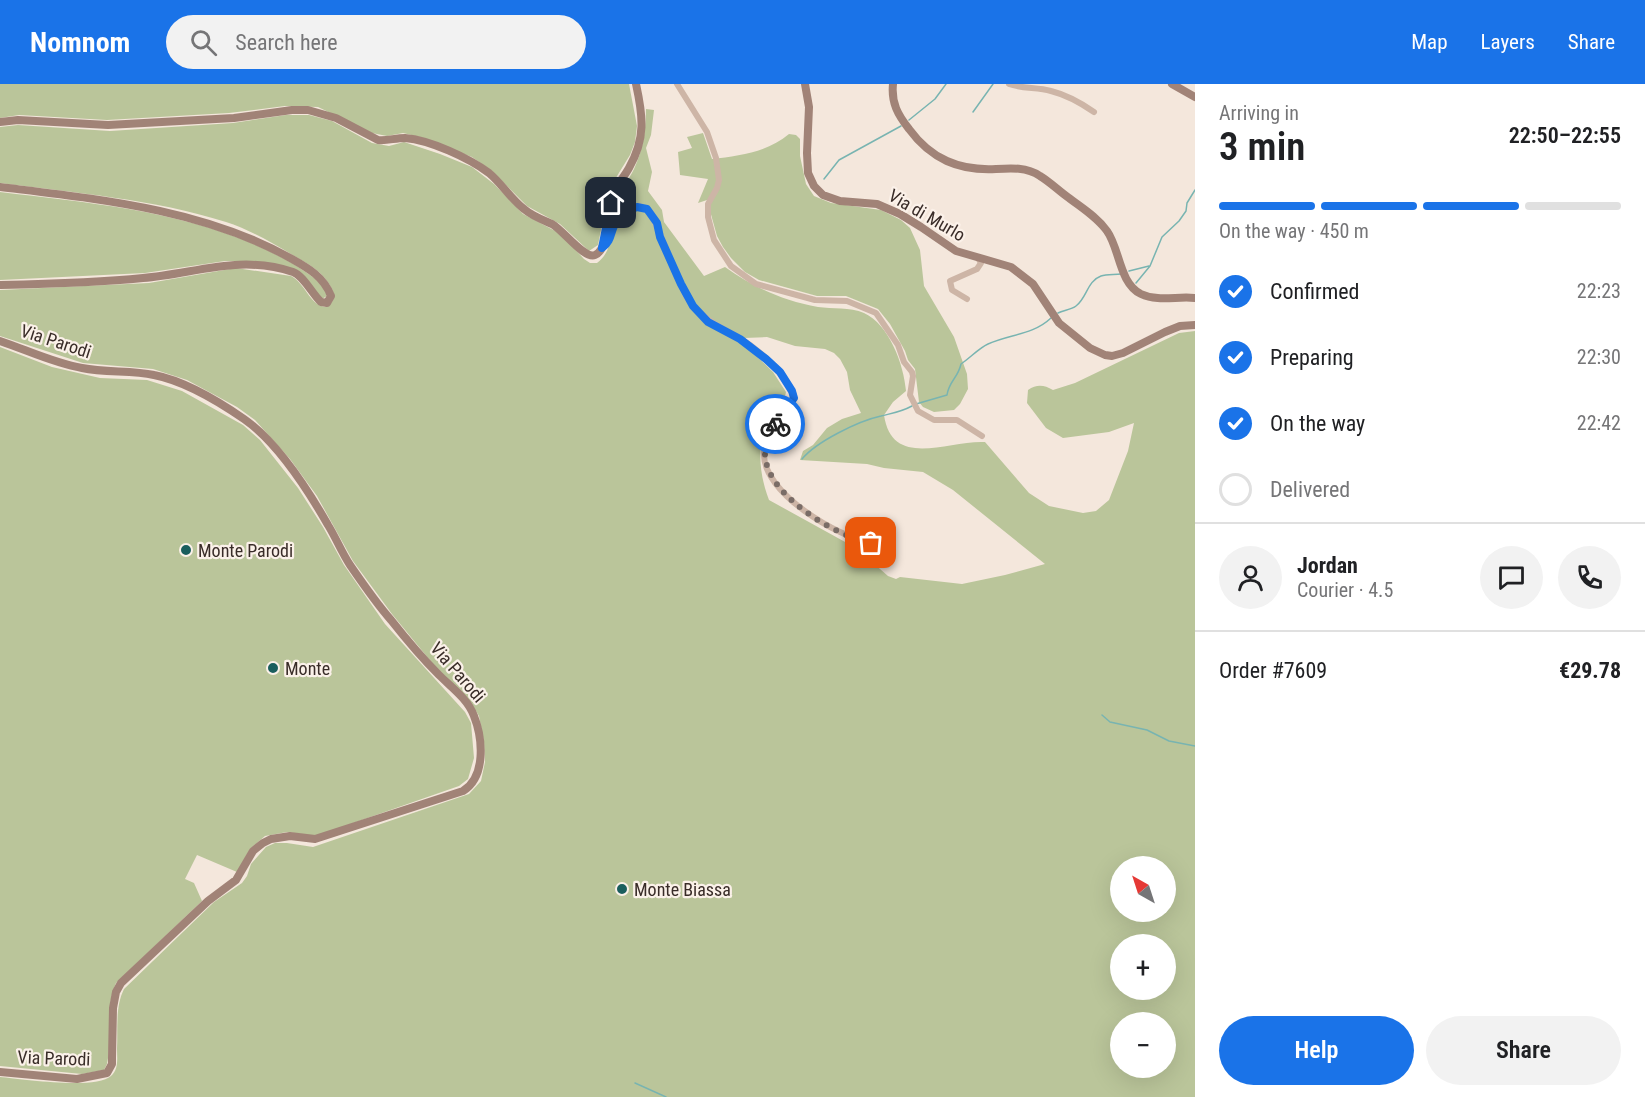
<!DOCTYPE html>
<html lang="en">
<head>
<meta charset="utf-8">
<style>
	body { margin:0; font-family:"Roboto Condensed",sans-serif; background:#f2f2f2; color:#202124; height:100vh; display:flex; flex-direction:column; font-size:22px; white-space:nowrap }
	* { box-sizing:border-box; margin:0 }
	p { font-size:20px; color:#757577 }
	.icon { flex:none; width:33px; height:33px; fill:none; stroke:currentColor; stroke-width:2; stroke-linecap:round; stroke-linejoin:round }
	.map { position:relative; flex:1; overflow:hidden }
	.side { display:flex; flex-direction:column; background:#fff; width:450px }
	.side>* { flex:none }
	.needle { width:39px; rotate:321deg }
	.buttons { position:absolute; left:1110px; top:772px; display:grid; gap:12px }
	.buttons a { display:grid; place-items:center; width:66px; height:66px; border-radius:50%; background:#fff; box-shadow:0 6px 24px #0002; font-size:30px }
	.pin { position:absolute; display:grid; place-items:center; width:51px; height:51px; color:#fff; margin:-26px; border-radius:12px; box-shadow:0 3px 9px #0006 }
	.courier { position:absolute; display:grid; place-items:center; width:60px; height:60px; margin:-30px; border:4px solid #1a73e8; border-radius:50%; background:#fff; color:#222; box-shadow:0 2px 8px #0007 }
	.overview em { font-style:normal; font-weight:600 }
	.overview div { display:flex; flex-direction:column-reverse }
	.overview { display:flex; align-items:center; justify-content:space-between; height:102px; padding:0 24px }
	h1 { font-size:39px; font-weight:600; line-height:45px }
	.bar { display:grid; grid-template-columns:repeat(4,1fr); gap:9px 6px; align-content:center; height:72px; padding:0 24px }
	.bar i { height:8px; border-radius:4px; background:#e0e0e0 }
	.bar .selected { background:#1a73e8 }
	.bar p { grid-column:span 4 }
	.line { display:flex; align-items:center; gap:15px; padding:0 24px; border-top:2px solid #e0e0e0 }
	.line div { flex:1 }
	.round { display:grid; place-items:center; flex:none; width:63px; height:63px; border-radius:32px; background:#f2f2f2 }
	ol { padding:0 24px; list-style:none }
	li { display:flex; align-items:center; gap:18px; height:66px }
	li p { margin-inline-start:auto }
	li .icon { padding:6px; border-radius:50%; background:#1a73e8; color:#fff; stroke-width:4 }
	li:last-child { color:#757577 }
	li i { width:33px; height:33px; border:3px solid #e0e0e0; border-radius:50% }
	.button { display:flex; gap:12px; margin-top:auto; padding:12px 24px }
	.button a { flex:1; height:69px; border-radius:36px; background:#1a73e8; color:#fff; font-size:24px; font-weight:600; line-height:69px; text-align:center }
	.button a+a { background:#f2f2f2; color:#202124 }
	header { display:flex; align-items:center; gap:36px; box-sizing:border-box; height:84px; padding:0 30px; background:#1a73e8; color:#fff }
	header strong { font-size:28px }
	nav { display:flex; gap:33px; margin-inline-start:auto; font-size:21px }
	.search { width:420px; height:54px; background:#f2f2f2; display:flex; align-items:center; gap:15px; box-sizing:border-box; padding:0 21px; border-radius:33px; color:#757577; font-size:22px }
	main { display:flex; flex:1; min-height:0 }
	.map>svg:first-child { display:block }
	.green { fill:#bac59a; fill-rule:evenodd }
	.lines { fill:none; stroke-linecap:round; stroke-linejoin:round }
	.stream { stroke:#78b4b1; stroke-width:1.5 }
	.street { stroke:#cdb5a6; stroke-width:6 }
	.secondary { stroke:#a18377; stroke-width:8 }
	.done { stroke:#7a6d67; stroke-width:6; stroke-dasharray:0 10.8 }
	.route { stroke:#1a73e8; stroke-width:8 }
	.poi-dot { fill:#1a5e5d; stroke:#fbf1e9; stroke-width:2 }
	.labels { text-anchor:middle; dominant-baseline:central; stroke-width:4.5; stroke-linejoin:round; paint-order:stroke }
	.street-label { font-size:18px; fill:#392c28; stroke:#fbf1e9 }
	.poi-label { font-size:18px; fill:#392c28; stroke:#fbf1e9; text-anchor:start }
</style>
</head>
<body>
<header>
<strong>Nomnom</strong>
<div class="search"><svg class="icon" aria-label="search" viewBox="0 0 24 24"><circle cx="10" cy="10" r="6"/><path d="M15 15l6 6"/></svg>Search here</div>
<nav><a>Map</a><a>Layers</a><a>Share</a></nav>
</header>
<main>
<div class="map">
<svg width="1195" height="1013" viewBox="0 0 1195 1013">
	<rect width="100%" height="100%" fill="#f4e7dc"/>
	<!-- green -->
	<path class="green" d="M0 0H629L637 42 635 58 630 71 609 105 598 161 589 167 560 140 527 122 492 87 472 73 420 53 403 49 387 52 372 49 318 23 285 22 229 29 107 36 19 31 0 34Z
		M646 25 654 26 651 51 646 64 652 88 648 107 662 126 664 138 704 192 725 183C753 203 783 217 818 223 832 225 850 223 864 229 889 240 904 281 906 307L893 318 884 331C892 386 948 356 985 358L1029 409 1049 422 1083 429 1096 427 1109 416 1128 367 1134 339 1109 348 1063 354 1046 344 1027 319 1028 306C1037 300 1044 301 1053 306L1075 299 1179 249 1195 247V1013H0V993C21 995 96 1006 111 992 119 985 117 974 117 965 118 945 115 923 124 905L214 818 242 799 247 792 251 780 266 763 275 759H287L313 763 469 710 481 697 485 678 484 658 479 632 473 622 433 580 392 530 353 477 317 412 290 375 255 336 237 323 187 296 153 285 83 279 0 252V206L149 199 236 184 291 192C305 199 309 220 325 223 333 220 336 213 332 205 324 188 307 179 291 170 271 158 248 145 226 138 154 115 74 109 0 99V43L18 41 110 47 233 39 286 31H309L332 37 372 59 389 62 404 58 440 70 472 83 494 100 523 130 561 150 584 175 590 179H597C615 166 612 138 617 118 620 106 629 96 634 85 643 66 646 45 646 25ZM767 253 795 262 825 265 834 269 840 275 847 288 850 306 861 329 842 335 827 344 813 361 803 367 800 376 867 380 884 384 923 388 953 406 1045 480 1005 491 962 500 900 493 896 495 888 492 856 464 769 416C760 393 755 359 769 337 776 326 784 321 786 308L773 288 742 258 744 254ZM1120 783H1166V828H1120ZM1120 861H1166V906H1120ZM1120 939H1166V984H1120Z
		M703 49 712 75C739 72 768 68 789 50L796 51 800 55V72L806 100 814 112 831 119 881 126 901 136 910 144 920 166 924 202 954 253 967 290 968 305 960 320 954 326 934 328 923 323 919 318 915 285 908 276 905 267 890 240 878 225 846 212H817L759 196 745 188 731 174 723 163 717 152 707 116 698 119 708 95 680 91 678 68 692 64 687 53Z
		M0 108C99 120 208 129 295 181 307 189 324 198 327 212L322 215 297 186 244 177H225L145 189 0 196Z
		M0 263 52 283 100 294 147 296 182 307 243 341 260 356 298 404 323 443 344 481 385 540 465 628 471 639 474 674 468 695 459 702 316 752 287 748 265 752 250 765 237 788 197 771 185 795 194 799 202 817 116 899C104 926 113 952 107 980L104 986 82 990 0 982Z"/>
	<g class="lines">
		<!-- stream -->
		<path class="stream" d="M973 28 993 0
			M909 36 935 15 946 0
			M824 95 839 76 901 42
			M1129 187 1149 182
			M1136 199 1150 182 1162 153 1179 137 1186 127 1187 119 1195 106
			M1058 229C1063 226 1071 226 1076 222 1087 214 1087 197 1101 192 1107 190 1115 191 1121 190
			M916 320 947 311C949 297 958 294 961 280 970 274 979 264 988 260 1010 250 1033 251 1051 234
			M802 375C816 358 858 337 881 332 893 329 901 328 912 322
			M1102 631 1110 638 1147 646 1169 657 1195 662
			M635 999 666 1013"/>
		<!-- street -->
		<path class="street" d="M677 0 707 48 716 74 719 96 717 104 708 120V133L714 156 731 182 756 200 815 216 847 217 876 229 898 261 904 278 912 288 913 292 910 311 918 327 934 336H957L982 352
			M1009 0C1023 5 1037 3 1051 7 1067 11 1081 19 1094 28
			M609 151C614 136 624 125 640 122L651 129 686 212C700 233 717 242 739 254 760 266 779 285 791 305 793 308 794 310 794 313 794 320 785 327 781 332 774 341 765 357 764 369 762 409 838 453 871 459L874 462
			M967 215 952 206 950 197 977 185 981 179 978 174"/>
		<!-- secondary -->
		<path class="secondary" d="M805 0 809 23 807 69 808 89 814 102 823 111 840 117 877 120 900 130 921 143 956 167 1011 183 1033 200 1059 239 1090 264 1105 271 1112 272 1123 269 1165 248 1180 242 1195 241
			M893 0C891 19 898 31 909 45 931 75 959 87 996 85 1011 84 1027 83 1040 92 1050 98 1059 107 1069 114 1082 124 1097 133 1107 147 1120 165 1119 199 1141 210 1158 218 1177 212 1195 214
			M1172 0 1195 13
			M0 38 18 36 108 41 234 34 292 26H308L336 34 378 56C387 57 395 54 405 54 430 56 469 74 489 89 502 100 511 115 524 125 532 132 543 136 552 140 563 146 585 176 595 171 609 166 608 125 612 111 616 102 624 93 629 84 646 54 643 32 636 0
			M0 103C98 115 204 125 292 175 308 184 324 193 331 212L327 219 321 218C312 210 304 192 293 188 240 170 194 190 143 194 95 199 47 200 0 201
			M0 257C27 266 53 279 82 284 106 289 131 286 154 291 185 297 218 317 244 335 277 358 308 406 328 441 336 454 342 469 350 481 363 500 376 519 391 536 406 555 422 574 439 591 451 603 468 615 474 632 483 655 486 693 463 707L315 755 290 752 271 755 263 759 253 767 236 796 208 817 121 899 116 908 113 924 112 974V980L107 989 77 995 0 988"/>
	</g>
	<g class="lines">
		<!-- done -->
		<path class="done" d="M775 340C771 349 764 362 765 371 767 411 835 452 871 459"/>
		<!-- route -->
		<path class="route" d="M611 119 602 164C618 153 604 135 637 123L647 125 657 139 660 153 681 200 693 222 708 238 740 255 766 275 780 288 792 307 794 314 775 340"/>
	</g>
	<!-- markers -->
	<g class="poi-dot">
		<circle cx="186" cy="466" r="6"/>
		<circle cx="273" cy="584" r="6"/>
		<circle cx="622" cy="805" r="6"/>
	</g>
	<g class="labels">
		<!-- street labels -->
		<g class="street-label">
			<text transform="translate(927 131) rotate(30)">Via di Murlo</text>
			<text transform="translate(56 257) rotate(18)">Via Parodi</text>
			<text transform="translate(458 588) rotate(49)">Via Parodi</text>
			<text transform="translate(54 974) rotate(2)">Via Parodi</text>
		</g>
		<!-- poi labels -->
		<g class="poi-label">
			<text x="198" y="466">Monte Parodi</text>
			<text x="285" y="584">Monte</text>
			<text x="634" y="805">Monte Biassa</text>
		</g>
	</g>
</svg>
<div class="buttons">
<a><svg class="needle" viewBox="-14 -14 28 28"><path d="M0-13l5 13h-10z" fill="#e53935"/><path d="M0 13l5-13h-10z" fill="#757577"/></svg></a>
<a>+</a>
<a>−</a>
</div>
<div class="pin" style="left:871px;top:459px;background:#ea580c"><svg class="icon" aria-label="bag" viewBox="0 0 24 24"><path d="M5 8h14l-1 12H6zM9 8a3 3 0 0 1 6 0"/></svg></div>
<div class="pin" style="left:611px;top:119px;background:#1f2937"><svg class="icon" aria-label="home" viewBox="0 0 24 24"><path d="M3 11l9-7 9 7M6 9v11h12V9"/></svg></div>
<div class="courier" style="left:775px;top:340px"><svg class="icon" aria-label="bike" viewBox="0 0 24 24"><circle cx="6" cy="16" r="4"/><circle cx="18" cy="16" r="4"/><path d="M6 16l4-8h5l3 8M10 8l3 8H6M13 5h3"/></svg></div>
</div>
<section class="side">
<div class="overview"><div><h1>3 min</h1><p>Arriving in</p></div><em>22:50–22:55</em></div>
<div class="bar"><i class="selected"></i><i class="selected"></i><i class="selected"></i><i></i><p>On the way · 450 m</p></div>
<ol>
<li><svg class="icon" aria-label="check" viewBox="0 0 24 24"><path d="M5 12l5 5 9-10"/></svg>Confirmed<p>22:23</p></li>
<li><svg class="icon" aria-label="check" viewBox="0 0 24 24"><path d="M5 12l5 5 9-10"/></svg>Preparing<p>22:30</p></li>
<li><svg class="icon" aria-label="check" viewBox="0 0 24 24"><path d="M5 12l5 5 9-10"/></svg>On the way<p>22:42</p></li>
<li><i></i>Delivered</li>
</ol>
<div class="line" style="height:108px"><a class="round"><svg class="icon" aria-label="person" viewBox="0 0 24 24"><circle cx="12" cy="8" r="4"/><path d="M4 21q1-7 8-7t8 7"/></svg></a><div><b>Jordan</b><p>Courier · 4.5</p></div><a class="round"><svg class="icon" aria-label="chat" viewBox="0 0 24 24"><path d="M4 5h16v11H9l-5 4z"/></svg></a><a class="round"><svg class="icon" aria-label="phone" viewBox="0 0 24 24"><path d="M5 4h4l2 5-3 2q2 4 5 5l2-3 5 2v4C11 20 4 13 5 4z"/></svg></a></div>
<div class="line" style="height:78px"><div>Order #7609</div><b>€29.78</b></div>
<div class="button"><a>Help</a><a>Share</a></div>
</section>
</main>
</body>
</html>
